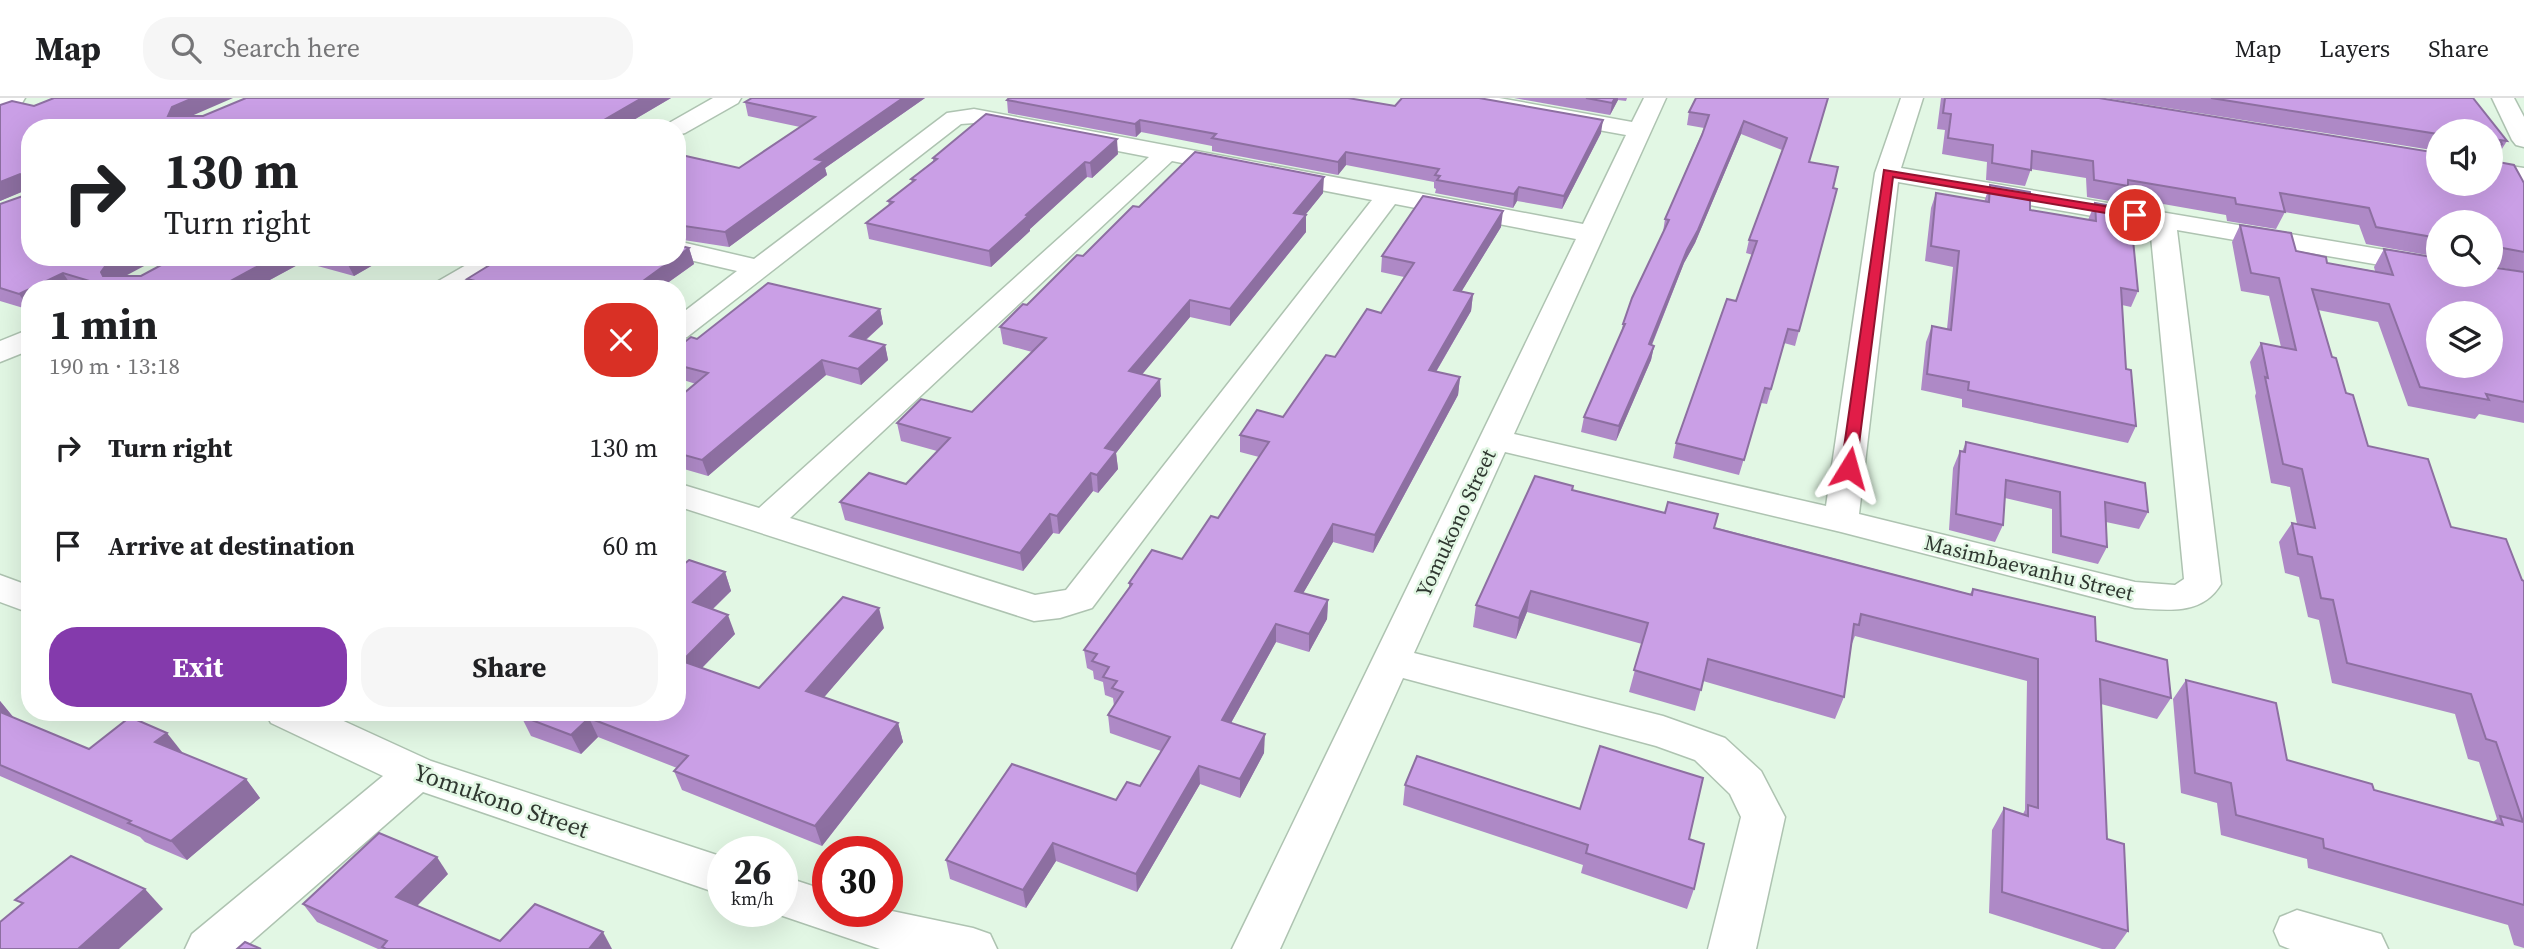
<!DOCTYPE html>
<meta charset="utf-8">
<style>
body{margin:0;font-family:"Source Serif 4",serif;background:#f6f6f6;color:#202124;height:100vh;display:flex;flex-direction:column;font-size:26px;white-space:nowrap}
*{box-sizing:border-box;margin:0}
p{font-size:23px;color:#757577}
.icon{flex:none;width:38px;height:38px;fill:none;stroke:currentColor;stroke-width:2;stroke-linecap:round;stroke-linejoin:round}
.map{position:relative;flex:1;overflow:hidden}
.drawer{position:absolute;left:21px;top:182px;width:665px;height:441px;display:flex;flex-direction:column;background:#fff;border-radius:28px;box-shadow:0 7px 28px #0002}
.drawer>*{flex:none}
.guide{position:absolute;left:21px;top:21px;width:665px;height:147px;border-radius:28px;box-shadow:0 7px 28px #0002;background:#fff;color:#202124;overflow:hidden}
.controls{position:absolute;left:2426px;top:21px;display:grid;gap:14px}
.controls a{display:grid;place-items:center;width:77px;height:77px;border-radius:50%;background:#fff;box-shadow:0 7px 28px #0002;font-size:35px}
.speed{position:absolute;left:707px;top:738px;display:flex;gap:14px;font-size:35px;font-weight:700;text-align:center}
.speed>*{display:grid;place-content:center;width:91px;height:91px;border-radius:50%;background:#fff;box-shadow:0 7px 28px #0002;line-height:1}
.speed small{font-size:18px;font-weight:400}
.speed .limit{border:10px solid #d22;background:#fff;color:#111}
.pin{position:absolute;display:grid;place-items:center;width:60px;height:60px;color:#fff;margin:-30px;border:4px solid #fff;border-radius:50%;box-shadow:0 2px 7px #0007}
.me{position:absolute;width:77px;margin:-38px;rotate:8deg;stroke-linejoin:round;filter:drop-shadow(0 0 5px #0008)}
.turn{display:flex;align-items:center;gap:24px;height:147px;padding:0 28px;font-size:32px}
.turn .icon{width:91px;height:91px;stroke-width:2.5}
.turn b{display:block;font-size:49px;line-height:60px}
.round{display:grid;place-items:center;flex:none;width:74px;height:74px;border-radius:28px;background:#f6f6f6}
.headline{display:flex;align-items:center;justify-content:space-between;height:119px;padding:0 28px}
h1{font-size:42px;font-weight:700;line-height:52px}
.button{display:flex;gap:14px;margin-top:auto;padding:14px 28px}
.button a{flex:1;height:80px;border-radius:28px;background:#843aac;color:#fff;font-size:28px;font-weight:700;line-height:80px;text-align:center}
.button a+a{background:#f6f6f6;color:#202124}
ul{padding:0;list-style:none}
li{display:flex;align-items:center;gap:21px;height:98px;padding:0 28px}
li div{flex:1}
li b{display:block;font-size:26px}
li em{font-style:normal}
header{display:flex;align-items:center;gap:42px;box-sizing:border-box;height:98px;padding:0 35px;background:#fff;border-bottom:2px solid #e0e0e0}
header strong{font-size:33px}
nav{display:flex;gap:38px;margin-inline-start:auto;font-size:24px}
.search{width:490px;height:63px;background:#f6f6f6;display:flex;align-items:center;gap:18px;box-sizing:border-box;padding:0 24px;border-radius:28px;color:#757577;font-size:26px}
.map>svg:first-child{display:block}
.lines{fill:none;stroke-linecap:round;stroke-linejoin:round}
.minor-casing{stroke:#aec3b1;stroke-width:3}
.minor{fill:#fff;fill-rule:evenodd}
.wall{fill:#ae89c6}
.shaded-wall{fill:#8d6fa1}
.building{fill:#ca9fe6;stroke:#8d6fa1;stroke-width:2;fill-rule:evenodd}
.route{fill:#e11d48;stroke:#92132f;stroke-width:2}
.labels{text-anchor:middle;stroke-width:5;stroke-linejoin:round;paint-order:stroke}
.street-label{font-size:21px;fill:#2f3730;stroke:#e2f7e4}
.near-street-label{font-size:24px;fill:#2f3730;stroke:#e2f7e4}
</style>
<header>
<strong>Map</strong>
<div class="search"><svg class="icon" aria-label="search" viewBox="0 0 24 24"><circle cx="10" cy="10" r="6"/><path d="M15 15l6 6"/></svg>Search here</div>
<nav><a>Map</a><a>Layers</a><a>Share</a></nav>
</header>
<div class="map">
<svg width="2524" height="851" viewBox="0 0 2524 851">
<rect width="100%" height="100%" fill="#e2f7e4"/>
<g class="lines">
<defs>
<g id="minor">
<polygon points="0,0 25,0 22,5 0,13"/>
<polygon points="713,0 741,0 738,5 685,35 677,37 677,30 665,30 669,25"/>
<path d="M1450 0H1499L1632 24 1644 0H1666L1514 336 1826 408 1875 75 1901 0H1923L1901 70 2438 161V177H2440H2438L2177 132 2221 486C2202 518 2167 512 2135 510L1841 434 1505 354 1414 555 1663 618 1725 640 1761 673 1785 719 1756 851H1708L1741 719 1730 696 1695 662 1656 648 1403 580 1280 851H1232L1576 141 1395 106 1092 510 1060 520 1034 523 677 408V385L759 410 1149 59 974 25 961 26 687 239 677 242V219L737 173 677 159V143L754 161 947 15 974 11 1583 126 1626 37 1461 7 1453 5ZM1172 63 1372 102 1066 492 1035 497 790 420ZM1898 84 2150 128 2184 481 2175 487 2135 484 1859 416Z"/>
<polygon points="2492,0 2514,0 2524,19 2524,49 2516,47 2512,42"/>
<polygon points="2490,65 2524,70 2524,84 2490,79"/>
<polygon points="480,159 513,159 510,165 466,191 431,191 435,185"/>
<polygon points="30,231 30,252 0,264 0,243"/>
<polygon points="0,477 30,488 30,515 0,504"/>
<polygon points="265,614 324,614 431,663 723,759 723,797 423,694 243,851 185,851 192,836 383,678 271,625"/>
<polygon points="782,778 828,793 828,814 887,812 973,830 990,836 997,851 880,851 771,814 782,814"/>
<polygon points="2297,812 2381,836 2388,851 2290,851 2280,847 2274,833 2280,819"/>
</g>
</defs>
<use href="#minor" class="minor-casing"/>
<use href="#minor" class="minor"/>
</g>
<g class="wall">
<polygon points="246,0 671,0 620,30 30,30 125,178 141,178 176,159 387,159 354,178 303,164 253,191 30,191 30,212 0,203 0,106 23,98 23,93 0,103 0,7 34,8 203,18"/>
<polygon points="925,0 825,70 827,77 729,149 677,141 677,56 739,70 800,29 748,18 745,4"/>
<polygon points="1514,0 1627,0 1626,3 1618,2 1610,17"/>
<polygon points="1828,0 1809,64 1833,90 1799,233 1795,248 1784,245 1767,306 1761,305 1739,377 1673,360 1676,345 1736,203 1753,157 1746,155 1749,142 1782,52 1741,36 1695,145 1684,165 1652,247 1654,248 1651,262 1616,343 1581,334 1584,319 1621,236 1623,226 1663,134 1665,121 1704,30 1687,27 1689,14"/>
<polygon points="1941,0 2099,0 2438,86 2490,33 2438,33 2438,53 2105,0 2473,0 2507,43 2498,57 2498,64 2524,85 2524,174 2492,168 2491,169 2524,174 2524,325 2479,316 2475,321 2408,308 2378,224 2318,212 2332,259 2368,348 2451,429 2524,483 2524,850 2514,847 2508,827 2308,770 2307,761 2221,737 2217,705 2181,695 2173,601 2186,582 2287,662 2374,692 2493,724 2497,721 2479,664 2468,661 2455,616 2332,585 2319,522 2308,519 2299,479 2285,475 2279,444 2292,425 2297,426 2290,389 2271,385 2255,298 2256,295 2250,264 2261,245 2281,249 2269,198 2241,193 2232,144 2240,127 2296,153 2327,165 2375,173 2374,169 2384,151 2490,177 2490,124 2438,124 2438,159 2366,146 2359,127 2285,114 2276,131 2227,123 2226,117 2123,99 2121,105 2087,99 2086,80 2031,71 2025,88 1986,82 1987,64 1942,56 1945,32 1937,31"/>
<polygon points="1007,2 1395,8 1601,35 1562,111 1517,103 1513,110 1435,95 1436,91 1434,90 1434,84 1346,67 1338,77 1212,53 1212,48 1141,34 1136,39 1008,15"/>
<polygon points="1118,56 1092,80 1087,79 1030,131 1030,133 991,169 869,141 866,125 889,107 888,103 912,84 911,81 933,63 933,60"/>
<polygon points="1990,87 2030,112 2088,122 2095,105 2138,193 2131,209 2122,207 2126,271 2136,328 2128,345 1962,309 1962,301 1921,292 1926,244 1932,228 1947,231 1953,169 1925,163 1931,110 1936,95 1984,104"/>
<polygon points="1323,95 1305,117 1306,117 1306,134 1230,228 1190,219 1142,276 1161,298 1116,355 1118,371 1098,395 1093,393 1059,436 1053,435 1023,473 845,422 840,404 906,386 937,353 901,343 897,325 972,314 1032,254 1003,246 1000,229 1139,109"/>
<polygon points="1501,129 1461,194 1473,196 1471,213 1436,274 1460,279 1458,297 1373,455 1333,444 1303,495 1328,502 1327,521 1309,554 1276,544 1231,625 1264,655 1240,700 1200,686 1137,794 1056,763 1026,810 950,781 946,762 1116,702 1140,688 1161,653 1110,635 1108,617 1114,608 1113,600 1105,597 1103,584 1094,581 1093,573 1087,570 1084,552 1129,490 1129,485 1182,461 1218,420 1259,359 1240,354 1240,337 1283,319 1335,259 1381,215 1404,179 1381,174 1382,158"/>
<polygon points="689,150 694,166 659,191 471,191 467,181 497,163 495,159"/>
<polygon points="880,211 883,226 866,242 885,247 888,262 861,287 826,277 708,378 677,369 677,301 696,286 677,280 677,250 697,241"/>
<polygon points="1966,344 2148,414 2139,431 2106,424 2107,449 2098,466 2052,455 2052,411 2005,400 2003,427 1995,444 1949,432 1953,370 1960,353 1962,354"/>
<polygon points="1573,392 1970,496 1973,491 2096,543 2171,600 2157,621 2101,606 2107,741 2128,833 2115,851 2102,851 1989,815 1992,732 2004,710 2023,716 2025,712 2027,583 1855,538 1851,548 1844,599 1835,621 1703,583 1695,613 1629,594 1642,546 1527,514 1516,541 1473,529 1476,507"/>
<polygon points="725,474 731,493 713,511 735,536 702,570 759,590 884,530 824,599 898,625 903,644 822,748 682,692 674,673 677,670 598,639 581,656 531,638 521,618"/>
<polygon points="0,603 14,620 89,651 182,654 181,655 246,681 260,700 187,762 145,744 140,739 0,678"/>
<polygon points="1405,687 1580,711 1689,741 1694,791 1687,811 1581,775 1583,767 1403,707"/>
<polygon points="448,776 417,808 500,843 612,851 378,851 317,824 303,806"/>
</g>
<g class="shaded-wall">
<polygon points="193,0 233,0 180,23 168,18 172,9"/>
<polygon points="642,0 671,0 620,30 590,30"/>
<polygon points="903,0 925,0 825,70 827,77 729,149 725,134 815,61"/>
<polygon points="1615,0 1618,0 1618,2 1610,17 1612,5"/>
<polygon points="1140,22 1141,34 1136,39 1135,26"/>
<polygon points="1603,22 1601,35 1562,111 1564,98"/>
<polygon points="1744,23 1741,36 1695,145 1684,165 1646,261 1649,246 1687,152"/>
<polygon points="1117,41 1118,56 1092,80 1090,65"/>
<polygon points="1346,54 1346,67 1338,77 1338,64"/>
<polygon points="1085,64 1087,79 1030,131 1030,133 991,169 989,153 1026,117"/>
<polygon points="20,76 29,91 0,103 0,84"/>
<polygon points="1324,79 1323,95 1294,131 1294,115"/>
<polygon points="1519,89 1517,103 1513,110 1514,96"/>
<polygon points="1503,113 1501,129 1452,209 1454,192"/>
<polygon points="1306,117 1306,134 1230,228 1230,211"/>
<polygon points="689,150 694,166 659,191 632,191"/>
<polygon points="122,159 161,159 116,183 111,190 101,174 106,167"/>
<polygon points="275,159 300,159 303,164 253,191 227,191 225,186"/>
<polygon points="353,159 387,159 354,178 346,163"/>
<polygon points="63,175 73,190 31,191"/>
<polygon points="30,191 30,212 19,196"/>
<polygon points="1473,196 1471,213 1427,289 1429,272"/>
<polygon points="1190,202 1190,219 1130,291 1129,273"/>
<polygon points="880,211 883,226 853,253 850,238"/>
<polygon points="885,247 888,262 861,287 858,271"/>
<polygon points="1654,248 1651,262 1616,343 1619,328"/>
<polygon points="822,262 826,277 708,378 702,362"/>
<polygon points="1460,279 1458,297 1373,455 1375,437"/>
<polygon points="1160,281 1161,298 1116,355 1118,371 1098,395 1097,377 1105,350"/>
<polygon points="1091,375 1093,393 1059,436 1057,418"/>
<polygon points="1050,416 1053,435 1023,473 1020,455"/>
<polygon points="1333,426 1333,444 1294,511 1295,493"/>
<polygon points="725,474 731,493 700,523 693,504"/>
<polygon points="1531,493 1527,514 1516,541 1519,520"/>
<polygon points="1328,502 1327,521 1309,554 1309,536"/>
<polygon points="879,510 884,530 813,612 806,593"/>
<polygon points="728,517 735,536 690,582 682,563"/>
<polygon points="1276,526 1276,544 1222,641 1222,622"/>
<polygon points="0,603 14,620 0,623"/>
<polygon points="589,620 598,639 581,656 571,637"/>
<polygon points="898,625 903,644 822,748 815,728"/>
<polygon points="167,635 182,654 171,663 155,644"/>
<polygon points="1265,636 1264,655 1240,700 1240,681"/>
<polygon points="1199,668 1200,686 1137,794 1136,776"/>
<polygon points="246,681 260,700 187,762 171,743"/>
<polygon points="1053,745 1056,763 1026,810 1023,792"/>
<polygon points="437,759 448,776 408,817 396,799"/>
<polygon points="145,791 163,811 119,851 78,851"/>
<polygon points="603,834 612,851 589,851"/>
</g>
<g class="building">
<polygon points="54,0 193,0 172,9 168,18 203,18 246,0 642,0 590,30 30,30 30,159 122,159 106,167 101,174 103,178 141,178 176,159 275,159 225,186 241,191 116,191 63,175 19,196 0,190 0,106 23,98 23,78 20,76 0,84 0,7 12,3 34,8"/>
<polygon points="752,0 903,0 815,61 824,63 725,134 677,127 677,56 739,70 815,19 745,4"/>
<polygon points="1009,0 1348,0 1395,8 1402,0 1479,0 1603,22 1564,98 1519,89 1514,96 1437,82 1440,78 1435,77 1439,71 1346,54 1338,64 1212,40 1216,36 1140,22 1135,26 1007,2"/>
<polygon points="1586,0 1615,0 1612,5"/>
<polygon points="1696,0 1828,0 1809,64 1838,69 1833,90 1837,91 1799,233 1788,231 1771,291 1765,290 1744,362 1676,345 1727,201 1736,203 1757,143 1749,142 1787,40 1744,23 1698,132 1687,152 1649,246 1654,248 1619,328 1584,319 1625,226 1623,226 1632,200 1669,122 1665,121 1702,37 1709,17 1689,14"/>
<polygon points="1945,0 2099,0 2438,55 2438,86 2490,86 2490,33 2438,33 2438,36 2211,0 2473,0 2507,43 2500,42 2502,46 2498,49 2498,64 2514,67 2524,85 2524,154 2502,150 2499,157 2490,157 2490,124 2438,124 2438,140 2376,129 2369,110 2280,95 2285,114 2236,106 2235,100 2128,82 2128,88 2094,82 2093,63 2032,53 2031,72 1992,65 1993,47 1948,40 1951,16 1943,15"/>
<polygon points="986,16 1117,41 1090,65 1085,64 1026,117 1028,118 989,153 866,125 893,104 888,103 915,82 911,81 937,61 933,60"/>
<polygon points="1195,54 1324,79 1294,115 1306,117 1230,211 1190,202 1129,273 1160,281 1105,350 1116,353 1097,377 1091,375 1057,418 1050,416 1020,455 840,404 869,375 906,386 950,340 897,325 921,301 972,314 1046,240 1000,229 1023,206 1027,207 1077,157 1083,158 1133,108 1139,109"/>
<polygon points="1990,87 2030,94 2030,112 2096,123 2095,105 2130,111 2138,193 2121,190 2126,271 2131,272 2136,328 1968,292 1969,284 1927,276 1932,228 1951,232 1959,153 1931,148 1936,95 1989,104"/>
<polygon points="1423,98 1503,113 1454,192 1473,196 1429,272 1460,279 1375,437 1333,426 1295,493 1328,502 1309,536 1276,526 1222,622 1265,636 1240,681 1199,668 1136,776 1053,745 1023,792 946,762 1012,666 1116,702 1127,684 1140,688 1170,639 1108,617 1123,594 1112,590 1117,583 1103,579 1109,569 1092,563 1097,556 1084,552 1132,486 1129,485 1152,452 1182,461 1211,418 1218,420 1269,344 1240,337 1257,312 1283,319 1326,257 1335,259 1367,211 1381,215 1414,165 1382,158"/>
<path d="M2240 127 2291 135 2296 153 2326 159 2327 165 2393 177 2384 151 2438 160V177H2490V169L2524 174V304L2486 296 2489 302 2420 289 2389 206 2312 191 2332 259 2336 260 2346 295 2353 297 2368 348 2428 361 2451 429 2506 441 2522 482 2524 483V807L2324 750 2323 741 2236 717 2231 685 2195 675 2186 582 2276 605 2287 662 2372 686 2374 692 2503 727 2500 718 2523 724 2496 644 2486 641 2471 596 2347 565 2333 502 2321 500 2312 459 2298 456 2292 425 2315 430 2302 371 2283 366 2265 279 2268 280 2261 245 2296 252 2279 180 2251 175ZM2438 215H2490V268H2438Z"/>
<polygon points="677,147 689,150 677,159"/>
<polygon points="333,159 353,159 346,163"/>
<polygon points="496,159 676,159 632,191 475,191 483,185 467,181 501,160"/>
<polygon points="768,185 880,211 850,238 885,247 858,271 822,262 702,362 677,355 677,301 708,275 677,267 677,250 691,239 697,241"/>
<polygon points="1966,344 2145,385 2148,414 2105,404 2107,449 2061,438 2060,394 2006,382 2003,427 1956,416 1960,353 1965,354"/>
<polygon points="1535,378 1573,388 1572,392 1665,415 1668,404 1718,416 1714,430 1972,497 1973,491 2095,519 2096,543 2167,562 2171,600 2100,581 2107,741 2124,746 2128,833 2002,794 2004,710 2028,718 2028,707 2038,710 2038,561 1861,516 1859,527 1854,526 1844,599 1708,561 1701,592 1634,572 1648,525 1531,493 1519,520 1476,507"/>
<polygon points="689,462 725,474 693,504 728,517 682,563 759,590 843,499 879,510 806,593 898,625 815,728 674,673 688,658 589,620 571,637 521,618 526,614 677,614 677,472"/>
<polygon points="0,614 89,651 130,619 167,635 155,644 246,681 171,743 128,725 131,723 0,667"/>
<polygon points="1600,648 1703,680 1689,741 1704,746 1694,791 1586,755 1588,747 1405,687 1417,658 1580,711"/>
<polygon points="379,735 437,759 396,799 500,843 535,806 603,834 589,851 386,851 382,849 387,843 303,806"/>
<polygon points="71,758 145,791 78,851 0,851 0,824 23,805 15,802"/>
<polygon points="245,844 261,851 237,851"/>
</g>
<polygon class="route" points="1884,72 2135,113 2141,117 2135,120 1893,79 1856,370 1849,374 1841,370"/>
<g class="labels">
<g class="street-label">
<text transform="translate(1456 425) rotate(-65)" y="7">Yomukono Street</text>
<text transform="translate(2029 470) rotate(14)" y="7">Masimbaevanhu Street</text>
</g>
<g class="near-street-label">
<text transform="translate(501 703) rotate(19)" y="8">Yomukono Street</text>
</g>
</g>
</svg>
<div class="controls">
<a><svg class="icon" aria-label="sound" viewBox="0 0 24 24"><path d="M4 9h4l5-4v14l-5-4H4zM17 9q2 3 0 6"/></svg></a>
<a><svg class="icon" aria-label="search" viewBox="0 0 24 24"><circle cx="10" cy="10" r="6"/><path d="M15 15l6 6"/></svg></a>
<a><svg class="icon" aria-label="layers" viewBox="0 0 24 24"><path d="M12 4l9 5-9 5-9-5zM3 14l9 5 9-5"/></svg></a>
</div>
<div class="speed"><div>26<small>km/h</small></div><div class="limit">30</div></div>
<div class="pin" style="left:2135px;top:117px;background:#d93025"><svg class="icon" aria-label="arrive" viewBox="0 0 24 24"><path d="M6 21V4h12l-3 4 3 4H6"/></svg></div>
<svg class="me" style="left:1849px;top:370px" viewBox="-20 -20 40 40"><path d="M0-17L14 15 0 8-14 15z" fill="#e11d48" stroke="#fff" stroke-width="4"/></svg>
<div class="guide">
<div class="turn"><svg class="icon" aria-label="right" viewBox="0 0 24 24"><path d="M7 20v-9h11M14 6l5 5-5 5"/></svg><div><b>130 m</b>Turn right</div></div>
</div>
<section class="drawer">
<div class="headline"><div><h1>1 min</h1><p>190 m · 13:18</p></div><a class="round" style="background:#d93025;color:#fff"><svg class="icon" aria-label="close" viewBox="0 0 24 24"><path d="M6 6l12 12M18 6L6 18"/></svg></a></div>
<ul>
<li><svg class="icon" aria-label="right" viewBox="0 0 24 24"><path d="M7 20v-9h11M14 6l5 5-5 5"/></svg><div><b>Turn right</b></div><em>130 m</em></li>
<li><svg class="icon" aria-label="arrive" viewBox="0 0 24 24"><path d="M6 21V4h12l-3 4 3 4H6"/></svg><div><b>Arrive at destination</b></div><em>60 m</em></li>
</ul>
<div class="button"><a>Exit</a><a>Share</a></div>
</section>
</div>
